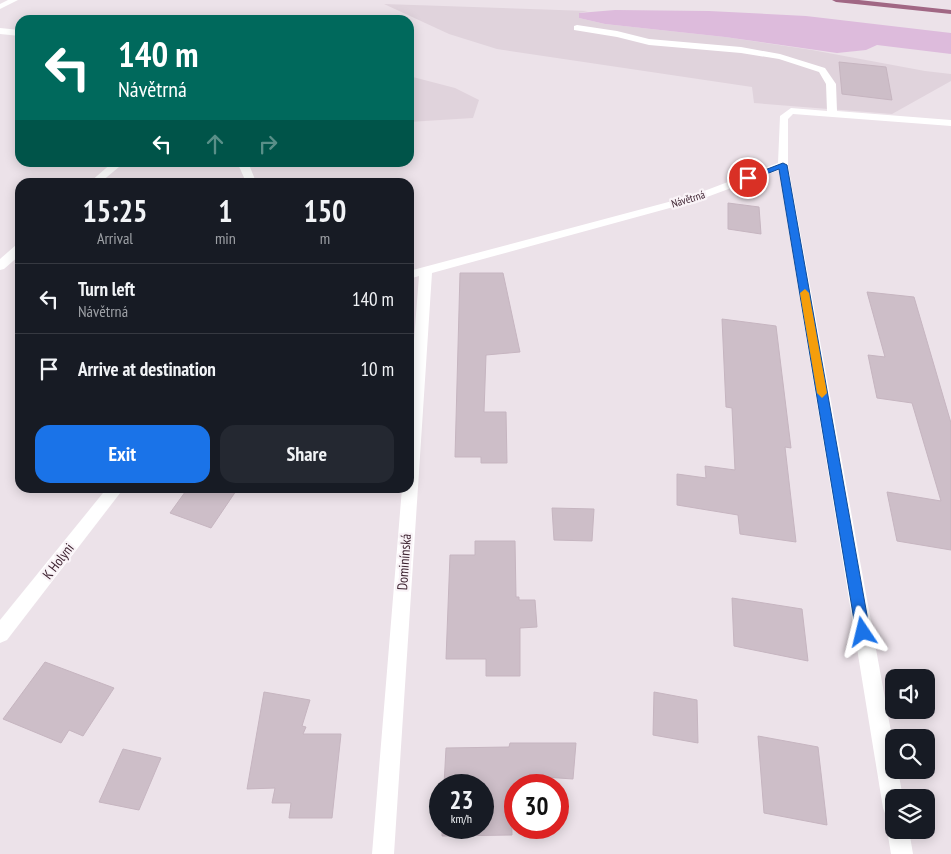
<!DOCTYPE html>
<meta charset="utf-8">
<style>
body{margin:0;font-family:"PT Sans Narrow",sans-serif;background:#242831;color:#f1f3f6;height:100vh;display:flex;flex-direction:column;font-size:19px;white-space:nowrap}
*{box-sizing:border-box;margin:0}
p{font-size:16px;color:#9ea1a6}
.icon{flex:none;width:28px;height:28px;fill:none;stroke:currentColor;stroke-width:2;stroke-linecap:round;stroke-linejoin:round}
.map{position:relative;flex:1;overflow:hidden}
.panel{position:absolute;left:15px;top:178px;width:399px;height:315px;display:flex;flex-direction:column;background:#171b24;border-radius:15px;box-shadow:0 2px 12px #0003}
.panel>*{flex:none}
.top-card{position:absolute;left:15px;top:15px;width:399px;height:152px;border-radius:15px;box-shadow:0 2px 12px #0003;background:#00695c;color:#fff;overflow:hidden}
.tools{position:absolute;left:885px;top:669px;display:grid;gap:10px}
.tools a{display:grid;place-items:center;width:50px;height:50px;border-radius:10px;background:#171b24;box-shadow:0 2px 12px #0003;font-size:25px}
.speed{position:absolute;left:429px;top:774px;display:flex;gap:10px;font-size:25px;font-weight:700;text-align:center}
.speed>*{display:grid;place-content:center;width:65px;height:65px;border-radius:50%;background:#171b24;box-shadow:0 2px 12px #0003;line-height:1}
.speed small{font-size:12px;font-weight:400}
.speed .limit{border:8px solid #d22;background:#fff;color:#111}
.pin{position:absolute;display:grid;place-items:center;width:42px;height:42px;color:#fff;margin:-21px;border:2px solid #fff;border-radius:50%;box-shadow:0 1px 5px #0007}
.me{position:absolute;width:55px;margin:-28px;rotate:350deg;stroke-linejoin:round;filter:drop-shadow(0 0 4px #0008)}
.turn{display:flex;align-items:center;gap:18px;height:105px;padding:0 20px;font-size:22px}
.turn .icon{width:65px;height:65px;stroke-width:2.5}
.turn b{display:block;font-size:35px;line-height:42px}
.lanes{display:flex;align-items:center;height:48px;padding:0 20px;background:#0003;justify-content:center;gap:25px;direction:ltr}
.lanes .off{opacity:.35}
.eta{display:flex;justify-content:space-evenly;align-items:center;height:85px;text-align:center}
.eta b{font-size:30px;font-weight:700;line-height:35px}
.primary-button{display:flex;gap:10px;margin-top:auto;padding:10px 20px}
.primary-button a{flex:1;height:58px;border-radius:15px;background:#1a73e8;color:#fff;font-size:20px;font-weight:700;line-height:58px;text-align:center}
.primary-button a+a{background:#242831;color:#f1f3f6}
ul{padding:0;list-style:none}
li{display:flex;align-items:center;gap:15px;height:70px;padding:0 20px;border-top:1px solid #363941}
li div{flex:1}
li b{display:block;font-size:19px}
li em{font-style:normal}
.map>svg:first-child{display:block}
.built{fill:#e0d3dc}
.green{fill:#ddbbdc}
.building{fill:#cdbec8;stroke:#c6b5c0}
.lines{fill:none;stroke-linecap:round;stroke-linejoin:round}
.minor{fill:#fff;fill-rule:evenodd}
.major{fill:#a16784;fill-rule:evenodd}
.route{fill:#1a73e8;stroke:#114b97}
.slow{fill:#f59e0b}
.labels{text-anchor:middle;stroke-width:4.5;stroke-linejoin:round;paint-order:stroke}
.far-street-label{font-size:11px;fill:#3d2230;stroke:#f9f3f7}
.street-label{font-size:14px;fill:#3d2230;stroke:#f9f3f7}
</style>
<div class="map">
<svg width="951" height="854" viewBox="0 0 951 854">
<rect width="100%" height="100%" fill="#ece2e9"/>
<g class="built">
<polygon points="384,4 588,11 579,13 579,18 605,24 725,37 812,50 925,71 951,74 951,81 892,114 754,103 752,87 497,49 449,34"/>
<polygon points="409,76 455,88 479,100 473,118 409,122"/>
</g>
<polygon class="green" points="615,10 709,11 806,16 951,33 951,54 877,45 866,50 837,53 725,37 605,24 579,18 579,13"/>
<g class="building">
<polygon points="839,62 886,67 892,100 842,94"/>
<polygon points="728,203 759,207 761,234 728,229"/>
<polygon points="460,273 503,273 520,352 486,355 484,412 506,412 507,463 481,463 481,457 455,457"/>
<polygon points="867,292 914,297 951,423 951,550 897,541 887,492 941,501 912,403 877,398 868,355 885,357"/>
<polygon points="722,319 776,326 791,448 785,447 796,542 740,534 738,515 677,505 677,474 706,478 705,466 735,470 732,408 726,407"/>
<polygon points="188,488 238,488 211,528 170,513"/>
<polygon points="552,508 594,509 592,541 554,540"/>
<polygon points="475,541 515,541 516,597 519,597 519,600 535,600 537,627 520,628 520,676 486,676 486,659 446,659 450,555 475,555"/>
<polygon points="732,598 802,609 808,661 734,646"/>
<polygon points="45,662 114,688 83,736 69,730 61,743 3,719"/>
<polygon points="264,692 310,700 302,726 306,727 303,734 341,734 332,818 289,818 291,803 272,803 275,788 247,789"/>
<polygon points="654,692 697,700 698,743 653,735"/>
<polygon points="758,736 818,747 827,825 764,813"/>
<polygon points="510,743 576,743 573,779 530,776 531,785 515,785 515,795 511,795 512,835 442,836 442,828 482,828 482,785 444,785 446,748 509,747"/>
<polygon points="123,749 161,758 139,810 99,802"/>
</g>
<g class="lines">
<g class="minor">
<polygon points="8,0 18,0 0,9 0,4"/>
<polygon points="577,25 617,31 649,39 741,47 780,54 825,68 836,84 837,111 951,120 951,126 793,114 788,119 788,165 894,748 894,770 898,770 903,798 894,798 894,819 886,816 883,808 779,170 699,200 432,273 394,854 372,854 402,488 409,488 409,404 419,276 409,279 409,271 691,196 778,163 780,116 791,108 827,111 826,84 819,72 779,59 741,53 649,45 617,37 574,30 574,26"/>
<polygon points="0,28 20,30 20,36 0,34"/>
<polygon points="113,162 125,162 101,182 90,182"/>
<polygon points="237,162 248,162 256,182 246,182"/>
<polygon points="20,244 20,255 4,269 0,270 0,259 16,245"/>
<polygon points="107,488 124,488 7,640 0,643 0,620"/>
<polygon points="894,821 894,830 909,830 913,854 891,854 887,830 890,822"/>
</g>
<polygon class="major" points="832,0 859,0 951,10 951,14 836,2"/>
</g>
<polygon class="route" points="783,163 787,165 870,632 868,637 863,639 858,637 856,632 779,169 751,180 744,178"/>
<polygon class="slow" points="805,289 809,293 827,393 822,398 817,393 800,293"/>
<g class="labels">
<g class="far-street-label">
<text transform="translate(688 199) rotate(-17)" y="4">Návětrná</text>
</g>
<g class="street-label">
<text transform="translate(58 561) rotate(-52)" y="5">K Holyni</text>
<text transform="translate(404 562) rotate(-86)" y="5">Dominínská</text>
</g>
</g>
</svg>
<div class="tools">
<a><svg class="icon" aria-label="sound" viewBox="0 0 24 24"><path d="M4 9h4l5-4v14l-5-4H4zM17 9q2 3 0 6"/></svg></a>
<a><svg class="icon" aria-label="search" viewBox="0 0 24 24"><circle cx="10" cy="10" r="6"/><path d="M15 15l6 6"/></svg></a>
<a><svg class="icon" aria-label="layers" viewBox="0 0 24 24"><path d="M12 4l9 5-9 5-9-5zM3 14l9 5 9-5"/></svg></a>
</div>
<div class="speed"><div>23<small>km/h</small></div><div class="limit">30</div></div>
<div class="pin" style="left:748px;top:178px;background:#d93025"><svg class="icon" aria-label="arrive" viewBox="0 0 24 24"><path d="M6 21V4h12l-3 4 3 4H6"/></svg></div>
<svg class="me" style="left:863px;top:632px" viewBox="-20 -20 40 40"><path d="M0-17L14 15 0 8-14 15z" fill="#1a73e8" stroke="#fff" stroke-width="4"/></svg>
<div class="top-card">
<div class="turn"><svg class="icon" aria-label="left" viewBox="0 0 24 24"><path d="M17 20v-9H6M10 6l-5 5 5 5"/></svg><div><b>140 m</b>Návětrná</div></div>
<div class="lanes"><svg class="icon" aria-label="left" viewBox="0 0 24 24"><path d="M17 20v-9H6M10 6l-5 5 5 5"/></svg><svg class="icon off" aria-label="ahead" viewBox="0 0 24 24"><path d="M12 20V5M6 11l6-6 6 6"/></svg><svg class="icon off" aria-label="right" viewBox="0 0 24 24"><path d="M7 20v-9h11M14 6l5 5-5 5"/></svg></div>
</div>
<section class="panel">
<div class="eta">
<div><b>15:25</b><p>Arrival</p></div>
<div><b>1</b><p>min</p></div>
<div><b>150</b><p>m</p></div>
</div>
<ul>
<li><svg class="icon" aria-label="left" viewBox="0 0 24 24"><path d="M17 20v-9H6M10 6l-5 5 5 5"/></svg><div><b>Turn left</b><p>Návětrná</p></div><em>140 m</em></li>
<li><svg class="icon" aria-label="arrive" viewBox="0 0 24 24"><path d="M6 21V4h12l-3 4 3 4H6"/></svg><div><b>Arrive at destination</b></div><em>10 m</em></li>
</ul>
<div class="primary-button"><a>Exit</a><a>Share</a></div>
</section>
</div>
